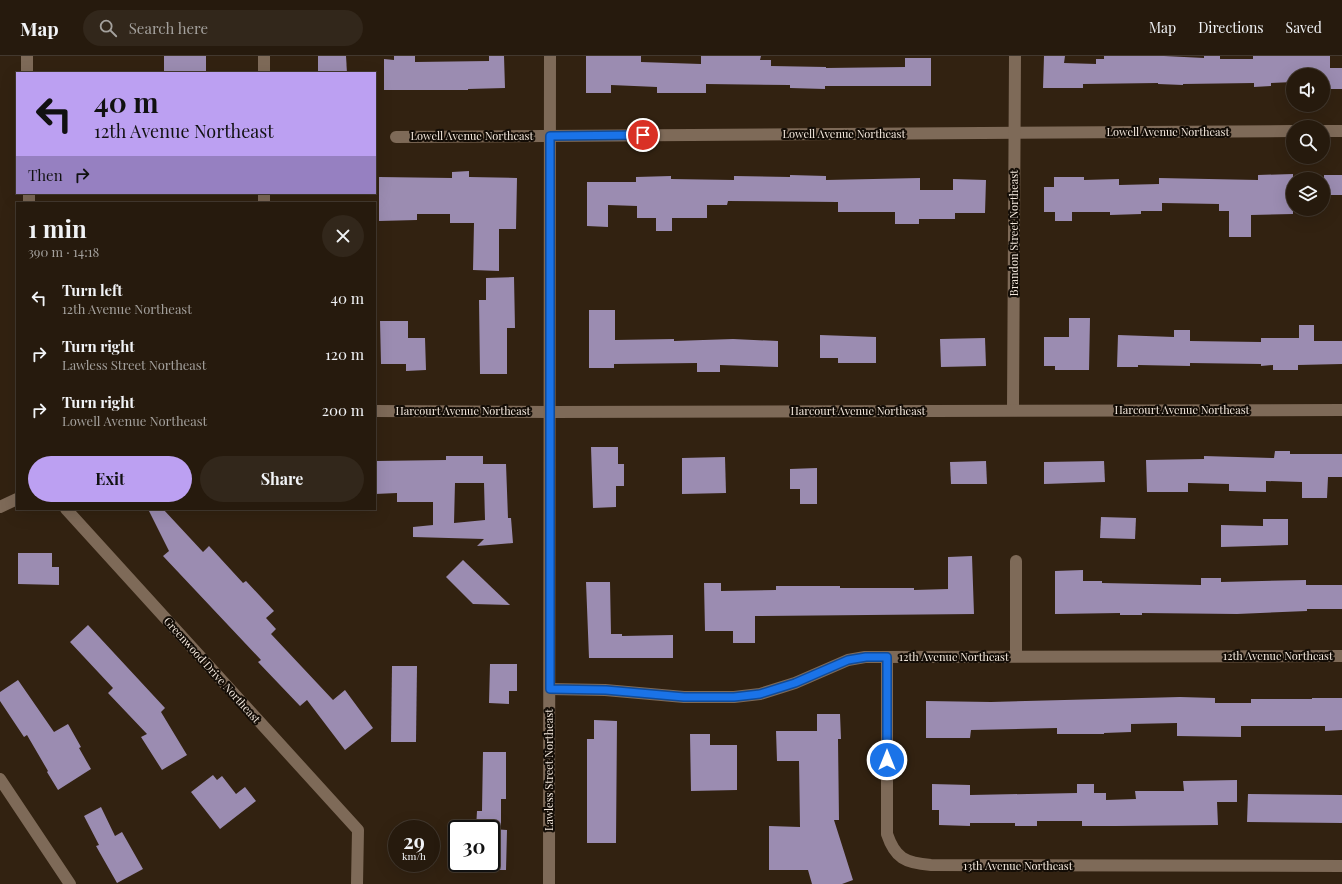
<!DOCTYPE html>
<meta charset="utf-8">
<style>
body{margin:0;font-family:"Playfair Display",serif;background:#32271b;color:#f1f3f6;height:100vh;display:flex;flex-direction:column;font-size:15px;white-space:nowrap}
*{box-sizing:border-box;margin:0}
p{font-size:13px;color:#a4a19d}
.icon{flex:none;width:22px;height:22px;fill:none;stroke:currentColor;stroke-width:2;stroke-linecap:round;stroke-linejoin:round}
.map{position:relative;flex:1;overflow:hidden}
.side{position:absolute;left:16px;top:146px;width:360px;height:308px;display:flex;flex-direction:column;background:#261a0d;border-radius:0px;box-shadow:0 4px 16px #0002,0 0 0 1px #42382e}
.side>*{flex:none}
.guide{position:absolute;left:16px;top:16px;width:360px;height:122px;border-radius:0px;box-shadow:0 4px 16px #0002,0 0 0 1px #42382e;background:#bca0f2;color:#111;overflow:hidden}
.fabs{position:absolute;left:1286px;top:12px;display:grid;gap:8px}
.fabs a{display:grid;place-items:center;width:44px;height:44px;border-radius:50%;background:#261a0d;box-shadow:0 4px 16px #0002,0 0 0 1px #42382e;font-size:20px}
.speed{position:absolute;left:388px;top:764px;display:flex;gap:8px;font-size:20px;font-weight:700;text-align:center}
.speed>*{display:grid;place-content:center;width:52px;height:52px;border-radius:50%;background:#261a0d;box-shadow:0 4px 16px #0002,0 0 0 1px #42382e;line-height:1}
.speed small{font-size:10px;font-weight:400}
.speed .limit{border:2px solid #111;border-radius:6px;background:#fff;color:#111}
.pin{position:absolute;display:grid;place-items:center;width:34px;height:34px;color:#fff;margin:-17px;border:2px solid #fff;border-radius:50%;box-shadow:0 1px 4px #0007}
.me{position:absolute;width:44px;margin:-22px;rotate:0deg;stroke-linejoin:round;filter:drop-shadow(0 0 3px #0008)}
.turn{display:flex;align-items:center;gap:14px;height:84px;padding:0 12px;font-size:18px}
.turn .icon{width:52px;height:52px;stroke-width:2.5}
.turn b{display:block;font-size:28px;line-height:34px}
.then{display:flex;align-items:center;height:38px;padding:0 12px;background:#0003;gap:8px;font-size:15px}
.round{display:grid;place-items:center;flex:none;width:42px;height:42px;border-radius:21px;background:#32271b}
.head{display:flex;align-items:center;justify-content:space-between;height:68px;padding:0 12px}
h1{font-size:24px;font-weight:700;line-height:30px}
.primary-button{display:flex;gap:8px;margin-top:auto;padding:8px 12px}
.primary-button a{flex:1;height:46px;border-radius:24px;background:#bca0f2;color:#111;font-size:16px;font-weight:700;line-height:46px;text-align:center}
.primary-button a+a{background:#32271b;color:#f1f3f6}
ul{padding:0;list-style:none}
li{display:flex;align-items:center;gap:12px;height:56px;padding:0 12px}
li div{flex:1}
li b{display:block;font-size:15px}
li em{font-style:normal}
header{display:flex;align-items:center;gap:24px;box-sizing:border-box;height:56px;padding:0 20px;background:#261a0d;border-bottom:1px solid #42382e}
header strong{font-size:19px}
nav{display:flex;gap:22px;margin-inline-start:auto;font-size:14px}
.search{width:280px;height:36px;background:#32271b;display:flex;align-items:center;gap:10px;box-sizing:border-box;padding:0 14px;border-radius:22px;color:#a4a19d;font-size:15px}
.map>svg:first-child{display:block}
.building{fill:#9b8cb1;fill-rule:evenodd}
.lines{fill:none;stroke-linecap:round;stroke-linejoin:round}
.minor{stroke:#7e6a58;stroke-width:12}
.route-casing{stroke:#114b97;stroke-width:10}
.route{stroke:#1a73e8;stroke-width:7}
.labels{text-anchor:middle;stroke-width:4;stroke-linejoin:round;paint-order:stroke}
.street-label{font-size:11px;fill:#f5eadf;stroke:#140d06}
</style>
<header>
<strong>Map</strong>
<div class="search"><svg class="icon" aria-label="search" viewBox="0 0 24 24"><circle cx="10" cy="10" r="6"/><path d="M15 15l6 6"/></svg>Search here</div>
<nav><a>Map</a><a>Directions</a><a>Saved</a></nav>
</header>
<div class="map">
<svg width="1342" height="828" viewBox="0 0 1342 828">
<rect width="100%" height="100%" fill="#322211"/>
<g class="building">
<rect x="164" y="0" width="42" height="17"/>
<polygon points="318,0 346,0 347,17 318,17"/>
<polygon points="394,0 415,0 415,6 489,5 489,0 504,0 505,32 468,33 468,34 384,34 384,3 394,4"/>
<polygon points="586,0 641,0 641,6 701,8 701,0 761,0 760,4 771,4 771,10 826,11 826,12 905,11 905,2 931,2 931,30 825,30 825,33 790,32 790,29 706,28 706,37 657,37 657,31 611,29 611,37 586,37"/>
<polygon points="1044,0 1065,0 1064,7 1096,8 1096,3 1104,3 1104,0 1164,0 1204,2 1204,0 1220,0 1220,3 1253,3 1253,0 1330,0 1330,12 1342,12 1342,33 1323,33 1323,19 1293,19 1293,26 1271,27 1271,30 1254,31 1254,27 1183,28 1183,29 1158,28 1158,27 1083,28 1083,32 1043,32"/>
<polygon points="469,115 469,121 517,122 516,173 499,173 499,215 473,214 474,167 450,167 450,158 417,158 417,164 379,165 379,121 452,122 452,116"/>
<polygon points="1293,118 1293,158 1251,159 1251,181 1229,181 1229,155 1219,155 1219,148 1162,147 1162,155 1141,155 1141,158 1110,159 1110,156 1072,156 1072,165 1055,165 1055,156 1044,156 1044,131 1054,131 1054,121 1084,121 1084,124 1119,123 1119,129 1159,128 1159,122 1258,124 1258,119"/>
<polygon points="790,119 826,120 826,124 920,122 920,134 953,134 953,123 986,124 985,157 955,157 955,163 919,163 919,168 895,168 895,156 838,156 838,146 728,145 727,149 707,149 707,162 672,162 672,175 656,175 656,162 637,162 637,150 608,149 608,171 587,170 587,126 636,126 636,121 671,120 671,123 734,124 734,120 790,121"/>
<rect x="1324" y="119" width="18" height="20"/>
<polygon points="514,221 515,272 507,272 507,318 480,318 479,244 486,244 486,222"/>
<polygon points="589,254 615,254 615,284 674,283 674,285 733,283 778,285 778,311 720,309 720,316 697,316 697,307 614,308 614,312 589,312"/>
<polygon points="1069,262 1090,262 1089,314 1055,314 1055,310 1044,310 1044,281 1069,281"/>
<polygon points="380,265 408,265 408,282 425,282 426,314 406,315 406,308 381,308"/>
<polygon points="1299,269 1314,269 1314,285 1342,285 1342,308 1298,309 1298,314 1273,314 1273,309 1261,310 1261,308 1190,307 1190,310 1138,309 1138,311 1117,311 1118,279 1174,281 1174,274 1190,274 1190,285 1261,286 1261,282 1299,282"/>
<polygon points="820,279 876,281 876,307 838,307 838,302 820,302"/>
<polygon points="985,282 986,310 941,311 940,283"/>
<polygon points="591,391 618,391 618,408 624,408 624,430 616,430 616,451 593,452"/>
<polygon points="1275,395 1290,395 1290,398 1342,398 1342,421 1328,421 1327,442 1302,442 1302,426 1266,425 1266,436 1229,435 1229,428 1188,427 1188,436 1147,436 1146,404 1204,403 1204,400 1274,402"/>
<path d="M446 400H483V408H506L508 462H511L513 487 477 490 484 483 413 481V471L433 469V446H397V437L375 438V405L446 404ZM455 427H484L485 464 454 467Z"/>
<polygon points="725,401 726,437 682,438 682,402"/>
<polygon points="986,405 987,428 951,428 950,406"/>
<polygon points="1104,405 1105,426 1044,428 1044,406"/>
<polygon points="817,412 817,448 800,448 800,433 790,433 790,413"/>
<polygon points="148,453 163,453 203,496 209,490 243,527 246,525 274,555 266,562 276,573 271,578 333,644 345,634 373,672 345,694 307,644 300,650 258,606 261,604 163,500 169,495"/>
<polygon points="1101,461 1136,462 1135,483 1100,482"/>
<polygon points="1263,463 1288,463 1288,489 1221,491 1221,469 1263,470"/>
<polygon points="18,497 52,497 52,511 59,511 59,529 18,528"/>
<polygon points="972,500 974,558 755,560 755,587 733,587 733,575 705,575 704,527 721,527 721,535 776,534 776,530 840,530 840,532 914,532 914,534 948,533 948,501"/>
<polygon points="463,504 486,526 510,549 473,548 446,521"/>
<polygon points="1083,514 1083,525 1102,525 1102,527 1201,529 1201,522 1221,522 1221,526 1306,524 1306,529 1342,529 1342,553 1307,553 1307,555 1237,558 1142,557 1142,559 1120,559 1120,557 1055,558 1055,515"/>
<polygon points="586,526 610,526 611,578 622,578 622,580 673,579 673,602 589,602"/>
<polygon points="88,569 165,652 161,656 187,699 162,714 141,681 147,678 108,637 113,632 70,586"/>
<polygon points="490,608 517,608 517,635 509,635 509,648 489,647"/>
<polygon points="392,610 417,610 416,686 391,686"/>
<polygon points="18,624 54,676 68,668 81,691 79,692 91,713 58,734 47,716 48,715 27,679 24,681 0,645 0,636"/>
<polygon points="1180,641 1215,642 1215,647 1251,647 1251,643 1312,643 1312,642 1342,642 1342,674 1325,675 1325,670 1241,670 1241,681 1177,680 1177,667 1131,668 1131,676 1104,677 1104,678 1057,678 1057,672 971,674 970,682 926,682 926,645 991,646"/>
<polygon points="817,658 840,658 841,683 838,683 839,764 834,764 853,824 842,828 812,828 808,814 769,814 769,770 800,771 799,705 777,705 776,675 817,675"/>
<polygon points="594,664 617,665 616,787 587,787 587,683 594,683"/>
<polygon points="690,678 710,678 710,689 737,689 737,734 691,735"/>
<polygon points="483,696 506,696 506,743 501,743 501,773 492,773 507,774 506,814 491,814 491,773 476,773 477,755 482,755"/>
<polygon points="213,719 217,724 222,720 236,738 245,731 256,745 220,773 191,736"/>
<polygon points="1237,724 1237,746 1217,746 1218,769 1116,770 1082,770 1082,765 1037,765 1037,770 1015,770 1015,767 970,767 970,770 939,769 939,754 932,754 932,728 970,729 970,739 1077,737 1077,728 1094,728 1094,737 1106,737 1106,744 1136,743 1135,735 1184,735 1183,725"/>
<polygon points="1248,738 1342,739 1342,767 1247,766"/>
<polygon points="101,751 115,780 122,776 143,813 117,827 96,790 99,789 84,760"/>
</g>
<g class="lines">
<g class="minor">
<polyline points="27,0 27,17"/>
<polyline points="264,0 264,17"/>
<polyline points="1323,75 1342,75"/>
<polyline points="396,81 1293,75"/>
<polyline points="29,137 29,147"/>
<polyline points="264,137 264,147"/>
<polyline points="1013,354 1015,0"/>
<polyline points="375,355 550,356 1342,354"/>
<polyline points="0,451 17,443"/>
<polyline points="66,453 358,774 357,828"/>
<polyline points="1016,505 1016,600"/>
<path d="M887 601V778C895 802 905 807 931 809L1342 810"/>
<polyline points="550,633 605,634 684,641 734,641 760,638 795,627 848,604 865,601 1342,600"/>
<polyline points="0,723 70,828"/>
<polyline points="549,828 550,0"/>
</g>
</g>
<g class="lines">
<defs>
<polyline id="route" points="643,79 550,80 550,633 606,634 684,641 734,641 760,638 795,627 848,604 866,601 887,601 887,704"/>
</defs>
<use href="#route" class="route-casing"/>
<use href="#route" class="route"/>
</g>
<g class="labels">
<g class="street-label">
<text x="1168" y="80">Lowell Avenue Northeast</text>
<text x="844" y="82">Lowell Avenue Northeast</text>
<text x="472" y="84">Lowell Avenue Northeast</text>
<text transform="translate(1014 177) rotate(-90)" y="4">Brandon Street Northeast</text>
<text x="1182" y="358">Harcourt Avenue Northeast</text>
<text x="463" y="359">Harcourt Avenue Northeast</text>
<text x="858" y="359">Harcourt Avenue Northeast</text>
<text x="1278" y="604">12th Avenue Northeast</text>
<text x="954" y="605">12th Avenue Northeast</text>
<text transform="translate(212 614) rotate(48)" y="4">Greenwood Drive Northeast</text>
<text transform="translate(549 714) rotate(-90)" y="4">Lawless Street Northeast</text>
<text x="1018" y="814">13th Avenue Northeast</text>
</g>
</g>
</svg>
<div class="fabs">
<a><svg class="icon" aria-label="sound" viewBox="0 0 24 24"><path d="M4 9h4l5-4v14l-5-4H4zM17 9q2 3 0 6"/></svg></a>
<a><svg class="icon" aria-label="search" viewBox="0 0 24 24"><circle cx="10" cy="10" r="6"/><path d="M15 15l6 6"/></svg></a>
<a><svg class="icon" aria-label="layers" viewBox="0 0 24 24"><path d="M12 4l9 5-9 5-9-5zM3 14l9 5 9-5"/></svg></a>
</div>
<div class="speed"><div>29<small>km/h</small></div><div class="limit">30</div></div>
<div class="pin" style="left:643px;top:79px;background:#d93025"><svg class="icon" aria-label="arrive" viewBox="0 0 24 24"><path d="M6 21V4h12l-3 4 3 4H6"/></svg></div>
<svg class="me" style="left:887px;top:704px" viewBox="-20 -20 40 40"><circle r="17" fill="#1a73e8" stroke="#fff" stroke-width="3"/><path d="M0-11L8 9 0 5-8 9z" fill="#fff"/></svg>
<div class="guide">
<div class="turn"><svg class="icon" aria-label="left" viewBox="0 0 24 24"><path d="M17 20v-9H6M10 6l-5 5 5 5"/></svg><div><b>40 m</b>12th Avenue Northeast</div></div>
<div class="then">Then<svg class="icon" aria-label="right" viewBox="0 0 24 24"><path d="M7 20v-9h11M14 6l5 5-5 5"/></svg></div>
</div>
<section class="side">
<div class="head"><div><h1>1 min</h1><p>390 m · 14:18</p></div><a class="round"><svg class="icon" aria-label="close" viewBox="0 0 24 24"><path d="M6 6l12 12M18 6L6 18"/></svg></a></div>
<ul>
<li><svg class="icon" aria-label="left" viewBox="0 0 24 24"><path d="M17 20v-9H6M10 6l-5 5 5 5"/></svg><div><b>Turn left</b><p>12th Avenue Northeast</p></div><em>40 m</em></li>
<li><svg class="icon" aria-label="right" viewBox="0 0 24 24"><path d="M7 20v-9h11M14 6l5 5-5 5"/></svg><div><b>Turn right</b><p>Lawless Street Northeast</p></div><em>120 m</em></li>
<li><svg class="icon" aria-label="right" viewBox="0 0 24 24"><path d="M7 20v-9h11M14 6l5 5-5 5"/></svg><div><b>Turn right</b><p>Lowell Avenue Northeast</p></div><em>200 m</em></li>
</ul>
<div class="primary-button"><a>Exit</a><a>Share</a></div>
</section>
</div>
